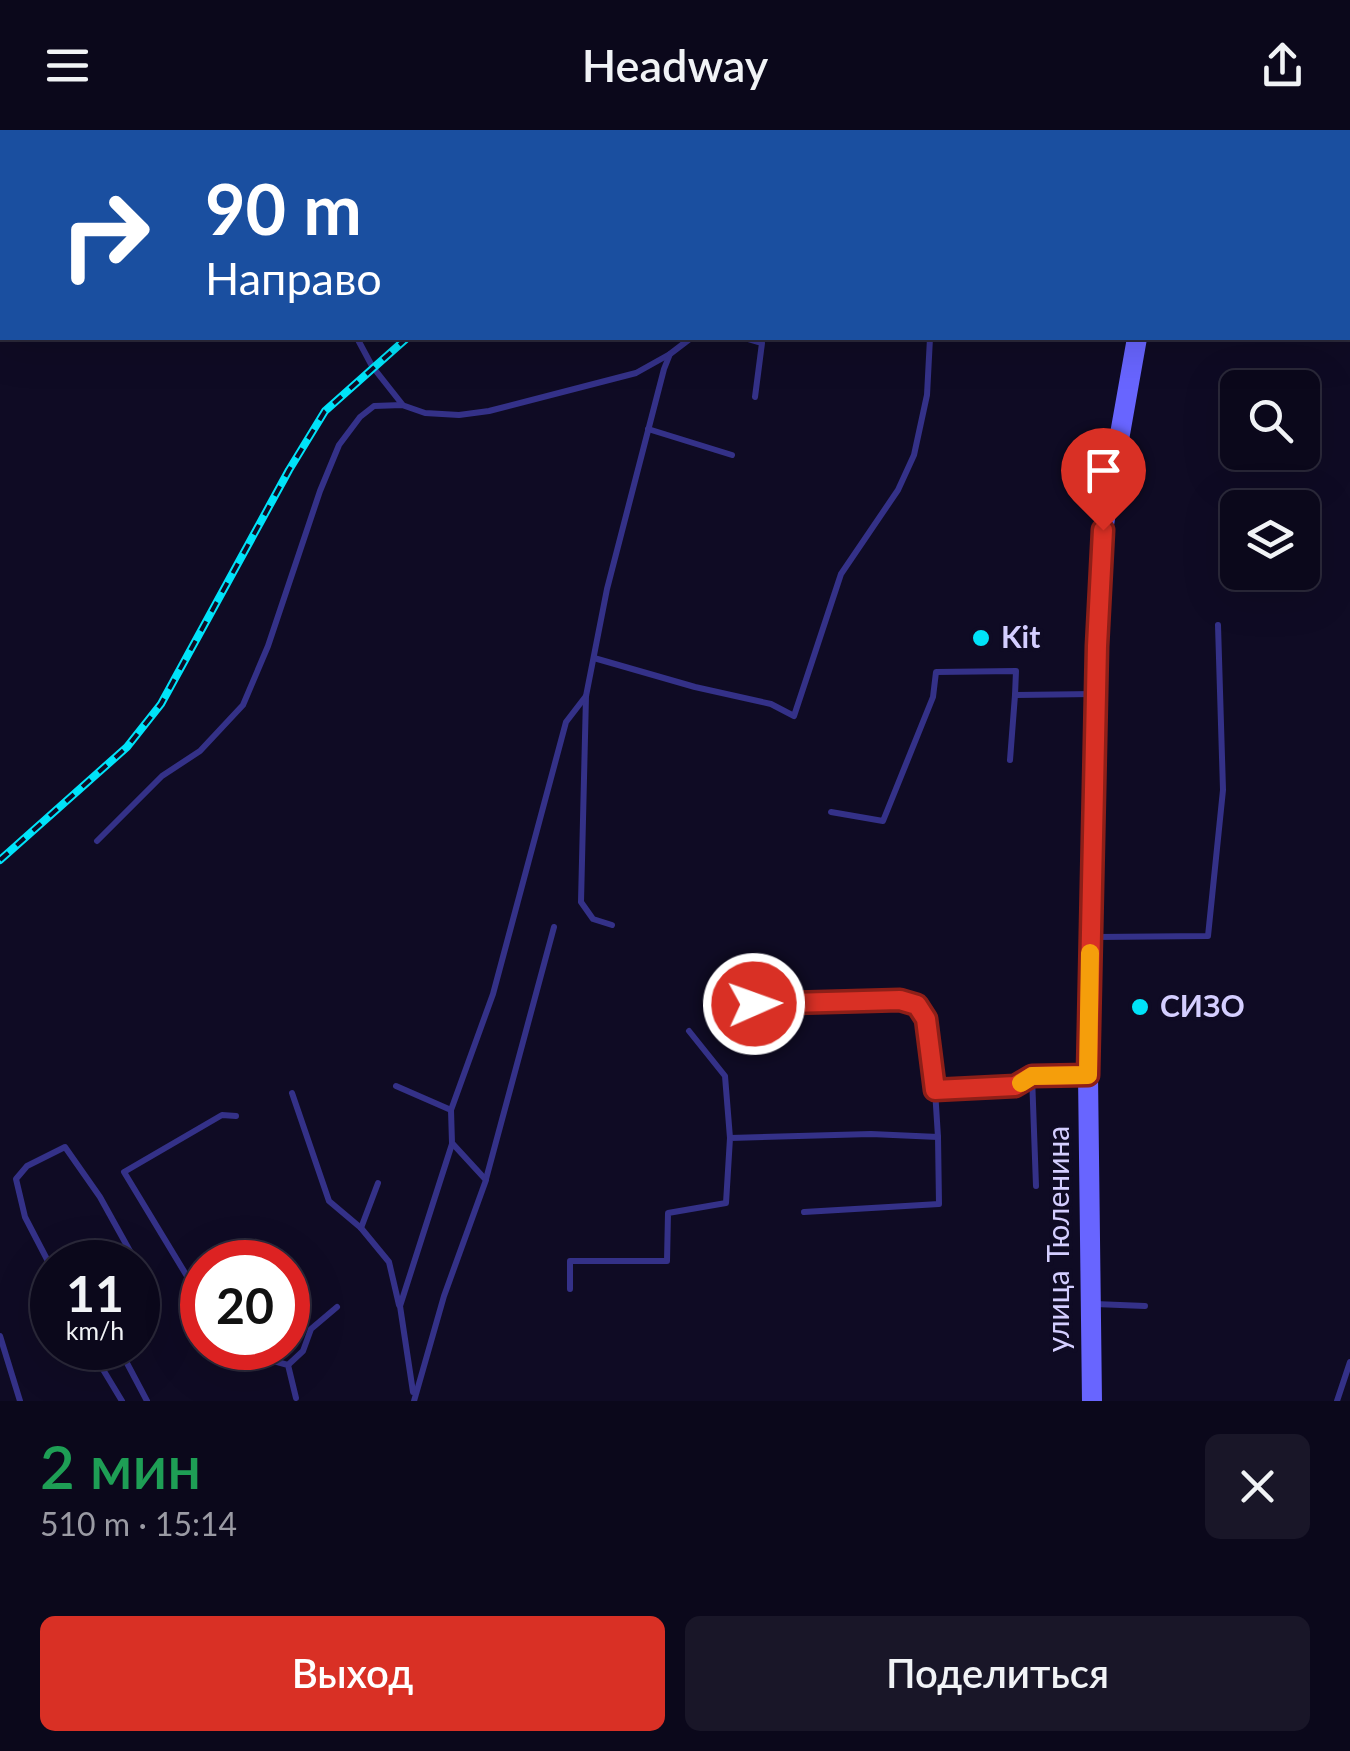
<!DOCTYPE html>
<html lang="ru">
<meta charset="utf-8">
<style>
body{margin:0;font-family:Lato,sans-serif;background:#191628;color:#f1f3f6;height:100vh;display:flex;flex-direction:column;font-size:38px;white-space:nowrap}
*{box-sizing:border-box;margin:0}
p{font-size:32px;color:#9a9aa3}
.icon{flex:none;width:55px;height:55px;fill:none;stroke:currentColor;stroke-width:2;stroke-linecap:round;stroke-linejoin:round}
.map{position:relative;height:1271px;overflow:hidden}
.side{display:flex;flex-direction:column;background:#0b081b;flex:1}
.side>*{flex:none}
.guide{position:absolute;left:0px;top:0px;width:1350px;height:210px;box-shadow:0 10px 40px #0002,0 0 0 2px #2b293a;background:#1a4fa0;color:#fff;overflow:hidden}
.buttons{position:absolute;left:1220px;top:240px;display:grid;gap:20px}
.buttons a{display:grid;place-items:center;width:100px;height:100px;border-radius:15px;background:#0b081b;box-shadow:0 10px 40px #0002,0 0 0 2px #2b293a;font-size:50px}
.speed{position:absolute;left:30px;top:1110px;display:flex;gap:20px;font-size:50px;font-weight:700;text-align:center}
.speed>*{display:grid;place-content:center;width:130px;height:130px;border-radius:50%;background:#0b081b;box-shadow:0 10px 40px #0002,0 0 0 2px #2b293a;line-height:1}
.speed small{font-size:25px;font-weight:400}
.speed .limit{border:15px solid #d22;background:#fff;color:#111}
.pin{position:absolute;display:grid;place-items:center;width:85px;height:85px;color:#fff;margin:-102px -42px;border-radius:50% 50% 50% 0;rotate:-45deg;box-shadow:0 0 10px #0007}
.pin .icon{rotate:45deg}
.me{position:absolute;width:110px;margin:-55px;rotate:88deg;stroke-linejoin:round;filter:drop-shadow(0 0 8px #0008)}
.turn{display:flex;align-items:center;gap:35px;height:210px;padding:0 40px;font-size:45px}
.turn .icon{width:130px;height:130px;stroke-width:2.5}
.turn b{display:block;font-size:70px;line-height:85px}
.round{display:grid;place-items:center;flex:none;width:105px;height:105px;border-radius:15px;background:#191628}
.headline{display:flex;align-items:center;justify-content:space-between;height:170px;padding:0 40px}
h1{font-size:60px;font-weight:600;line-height:75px;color:#1e9e55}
.action{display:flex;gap:20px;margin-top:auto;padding:20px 40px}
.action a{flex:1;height:115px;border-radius:15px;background:#d93025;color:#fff;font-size:40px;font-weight:600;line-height:115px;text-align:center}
.action a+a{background:#191628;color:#f1f3f6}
header{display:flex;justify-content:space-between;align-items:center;height:130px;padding:0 40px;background:#0b081b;font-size:45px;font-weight:600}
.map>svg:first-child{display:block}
.green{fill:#0e2f2d}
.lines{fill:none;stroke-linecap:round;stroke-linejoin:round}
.service{stroke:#343188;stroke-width:6}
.minor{stroke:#343188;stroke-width:14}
.secondary{stroke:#6865ff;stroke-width:20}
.rail-casing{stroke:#00e3f9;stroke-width:8}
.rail{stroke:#0f0b24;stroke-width:4;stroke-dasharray:11;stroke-linecap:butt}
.route-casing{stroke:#8d1f18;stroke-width:25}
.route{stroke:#d93025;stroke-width:18}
.slow{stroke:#f59e0b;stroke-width:18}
.poi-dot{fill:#00e3f9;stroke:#0f0b24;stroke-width:4}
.labels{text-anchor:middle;stroke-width:8;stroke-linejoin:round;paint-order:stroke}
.poi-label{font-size:30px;font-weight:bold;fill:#d4ceff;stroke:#0f0b24;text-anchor:start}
.street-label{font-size:30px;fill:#d4ceff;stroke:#0f0b24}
</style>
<header><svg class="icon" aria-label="menu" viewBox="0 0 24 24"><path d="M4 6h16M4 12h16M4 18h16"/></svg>Headway<svg class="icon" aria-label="share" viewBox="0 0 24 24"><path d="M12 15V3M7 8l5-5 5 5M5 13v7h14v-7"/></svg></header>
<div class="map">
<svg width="1350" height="1271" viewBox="0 0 1350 1271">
<rect width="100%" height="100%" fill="#0f0b24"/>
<polygon class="green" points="1096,0 1350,0 1350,3 1096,2"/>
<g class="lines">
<g class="service">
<polyline points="1348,92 1350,91"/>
<polyline points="0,153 2,162 0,162"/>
<polyline points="357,208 372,236 402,274"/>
<polyline points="745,208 762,213 755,267"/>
<polyline points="648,299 732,325"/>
<polyline points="594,528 695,557 771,574 794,586 841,444 898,360 914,325 927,265 930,208"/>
<polyline points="1010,630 1015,565"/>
<polyline points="831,682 883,691 933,567 936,542 1016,541 1015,565 1094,564"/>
<polyline points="97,711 162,646 200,621 243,575 268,516 320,361 339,315 360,287 374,276 402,275 425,283 459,285 489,281 636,243 670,224"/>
<polyline points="612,795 593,789 581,772 586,566 607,459 664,239 670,224 691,208"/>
<polyline points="1097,807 1208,806 1223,660 1218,495"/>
<polyline points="754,874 900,870 917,875 926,889 935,960"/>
<polyline points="689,901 725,946 730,1008"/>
<polyline points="1032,946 1036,1056"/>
<polyline points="396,956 451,980"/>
<polyline points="292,963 329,1071 361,1098 389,1132 399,1175"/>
<polyline points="486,1049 554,797"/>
<polyline points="804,1082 939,1074 938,1007"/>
<polyline points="361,1098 378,1053"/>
<polyline points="138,1135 146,1151 138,1161"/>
<polyline points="52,1139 25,1087 16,1049 27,1036 65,1017 100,1067 136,1132"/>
<polyline points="570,1159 570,1131 667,1131 668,1083 726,1073 730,1008 871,1004 938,1007 935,960 1015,956 1032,946 1087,945"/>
<polyline points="202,1171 124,1042 222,985 236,986"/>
<polyline points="1095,1174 1145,1176"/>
<polyline points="0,1206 20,1271"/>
<polyline points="90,1218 122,1271"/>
<polyline points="119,1218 147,1271"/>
<polyline points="237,1218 244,1223 288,1235 296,1268"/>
<polyline points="288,1235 303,1221 311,1199 337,1177"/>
<polyline points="413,1262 400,1176 452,1014"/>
<polyline points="414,1271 444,1166 486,1050 452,1013 451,980 493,864 566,592 586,566"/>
<polyline points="1337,1271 1350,1232"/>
</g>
<polyline class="minor" points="594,0 597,2"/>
<g class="secondary">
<polyline points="1348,14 1350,14"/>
<polyline points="1092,1271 1088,945 1097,516 1103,400 1137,208"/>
</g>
<defs>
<g id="rail">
<polyline points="1112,2 1119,0"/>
<polyline points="0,730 127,617 161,574 289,340 325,281 407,208"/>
</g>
</defs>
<use href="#rail" class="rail-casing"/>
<use href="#rail" class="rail"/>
</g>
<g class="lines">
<defs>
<polyline id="route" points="754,874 900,870 917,875 926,889 935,960 1015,956 1032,946 1088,945 1097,516 1103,400"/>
</defs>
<use href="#route" class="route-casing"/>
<use href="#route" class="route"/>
<polyline class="slow" points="1021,953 1032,946 1088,945 1090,823"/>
</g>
<g class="poi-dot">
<circle cx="981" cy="508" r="10"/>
<circle cx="1140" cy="877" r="10"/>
</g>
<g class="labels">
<g class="poi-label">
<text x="1001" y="518">Kit</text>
<text x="1160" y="887">СИЗО</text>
</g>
<g class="street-label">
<text transform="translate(1059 1109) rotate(-90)" y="10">улица Тюленина</text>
</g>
</g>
</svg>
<div class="buttons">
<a><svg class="icon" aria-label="search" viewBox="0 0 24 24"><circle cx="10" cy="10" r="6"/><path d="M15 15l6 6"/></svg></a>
<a><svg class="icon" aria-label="layers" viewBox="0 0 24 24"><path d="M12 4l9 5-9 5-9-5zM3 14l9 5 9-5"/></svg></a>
</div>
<div class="speed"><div>11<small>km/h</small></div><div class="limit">20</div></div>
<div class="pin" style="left:1103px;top:400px;background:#d93025"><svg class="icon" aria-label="arrive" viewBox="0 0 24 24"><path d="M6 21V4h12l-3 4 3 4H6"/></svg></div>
<svg class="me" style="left:754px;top:874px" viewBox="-20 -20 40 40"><circle r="17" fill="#d93025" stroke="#fff" stroke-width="3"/><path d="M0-11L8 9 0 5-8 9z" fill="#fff"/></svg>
<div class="guide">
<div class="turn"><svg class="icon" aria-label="right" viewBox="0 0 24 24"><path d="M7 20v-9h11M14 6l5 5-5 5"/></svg><div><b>90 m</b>Направо</div></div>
</div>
</div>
<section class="side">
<div class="headline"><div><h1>2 мин</h1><p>510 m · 15:14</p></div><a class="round"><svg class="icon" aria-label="close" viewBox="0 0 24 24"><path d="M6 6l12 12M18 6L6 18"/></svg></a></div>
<div class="action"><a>Выход</a><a>Поделиться</a></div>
</section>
